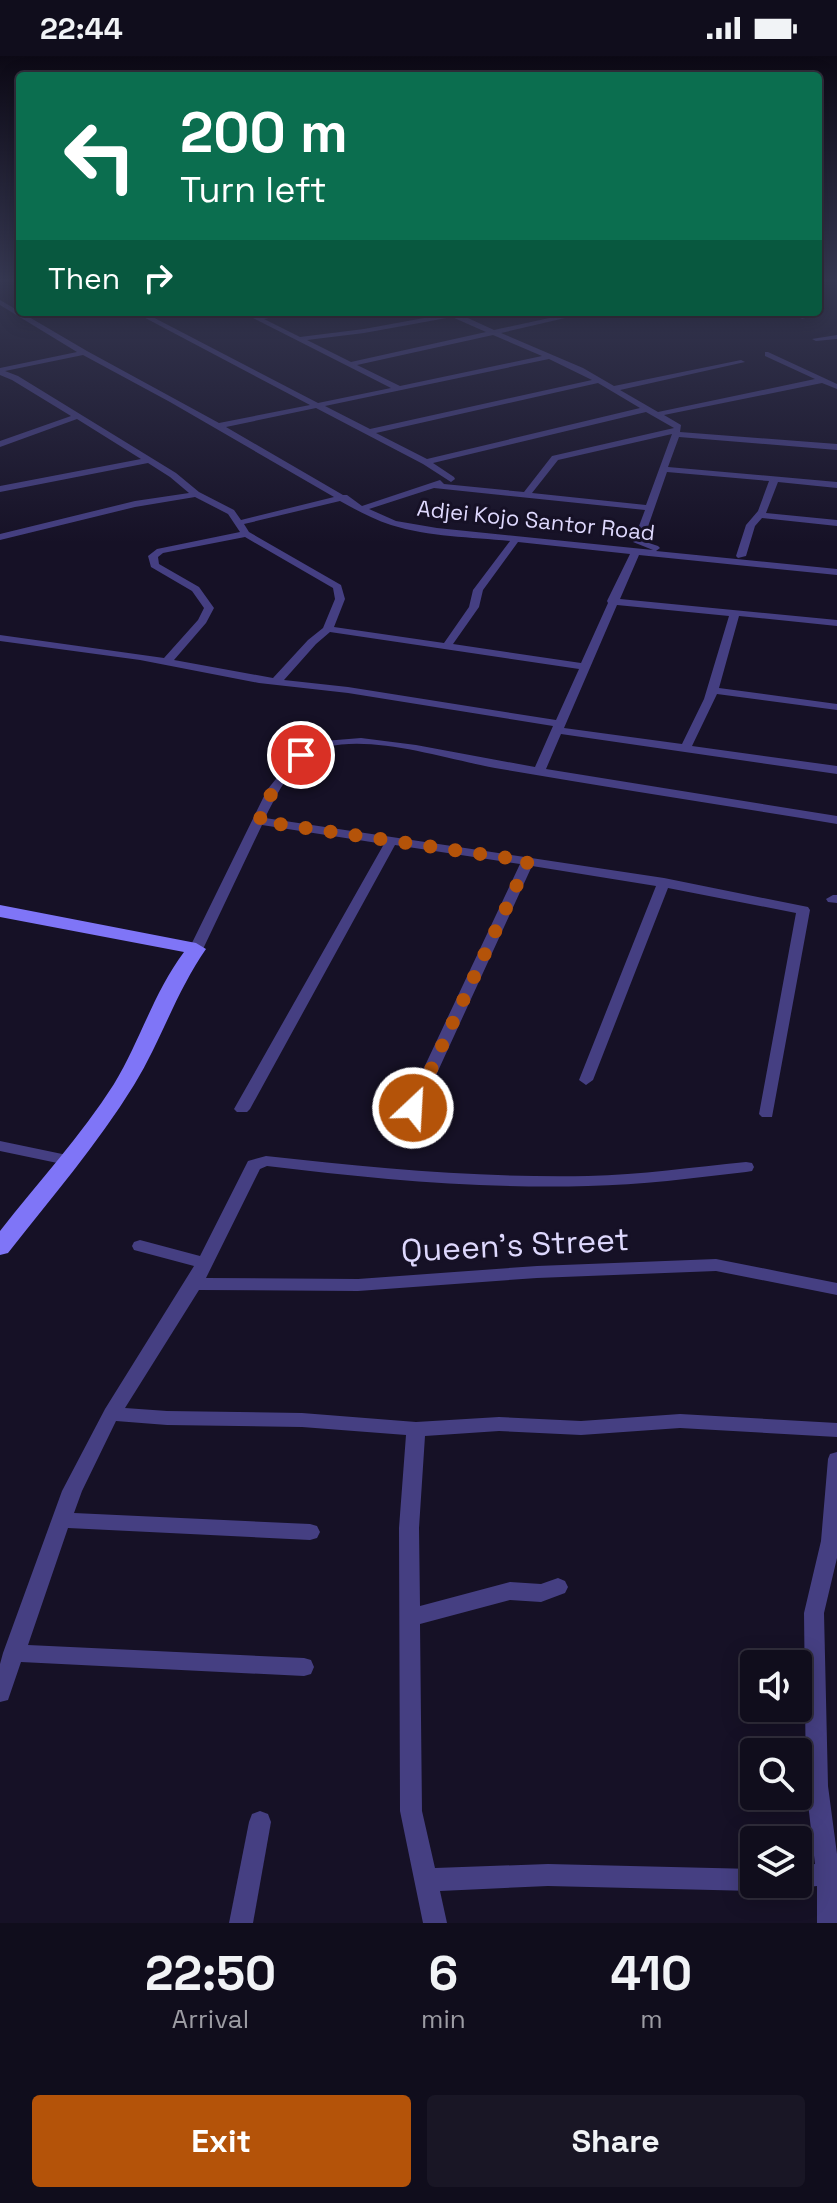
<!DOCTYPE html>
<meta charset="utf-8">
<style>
body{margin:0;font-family:"Space Grotesk",sans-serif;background:#191625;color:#f1f3f6;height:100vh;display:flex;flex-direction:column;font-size:30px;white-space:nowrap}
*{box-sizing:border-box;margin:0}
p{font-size:26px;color:#9c9ca3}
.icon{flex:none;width:44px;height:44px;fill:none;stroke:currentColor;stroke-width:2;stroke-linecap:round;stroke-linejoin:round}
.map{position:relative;height:1867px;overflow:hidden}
.side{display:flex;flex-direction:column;background:#100d1c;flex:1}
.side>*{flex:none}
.banner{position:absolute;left:16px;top:16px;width:806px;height:244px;border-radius:8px;box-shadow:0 4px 20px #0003,0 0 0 2px #302d3b;background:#0b6e4f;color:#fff;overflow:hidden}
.tools{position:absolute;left:740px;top:1594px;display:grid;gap:16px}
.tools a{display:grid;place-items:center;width:72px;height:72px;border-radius:8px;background:#100d1c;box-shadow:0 4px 20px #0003,0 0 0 2px #302d3b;font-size:40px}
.pin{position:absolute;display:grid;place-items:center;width:68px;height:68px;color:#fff;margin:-34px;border:4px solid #fff;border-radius:50%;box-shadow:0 2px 8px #0007}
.me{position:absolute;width:88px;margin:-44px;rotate:25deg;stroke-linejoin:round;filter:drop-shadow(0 0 6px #0008)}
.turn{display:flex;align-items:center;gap:28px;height:168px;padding:0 32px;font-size:36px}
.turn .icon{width:104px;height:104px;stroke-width:2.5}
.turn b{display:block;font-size:56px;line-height:68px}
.then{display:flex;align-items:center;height:76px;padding:0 32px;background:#0003;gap:16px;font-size:30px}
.eta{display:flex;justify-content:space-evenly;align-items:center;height:136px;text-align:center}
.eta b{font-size:48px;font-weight:600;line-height:56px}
.action{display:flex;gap:16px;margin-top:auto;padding:16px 32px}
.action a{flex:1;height:92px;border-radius:8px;background:#b45309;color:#fff;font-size:32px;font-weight:600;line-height:92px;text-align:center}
.action a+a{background:#191625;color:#f1f3f6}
.status{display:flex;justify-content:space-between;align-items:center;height:56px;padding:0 40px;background:#100d1c;direction:ltr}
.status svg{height:22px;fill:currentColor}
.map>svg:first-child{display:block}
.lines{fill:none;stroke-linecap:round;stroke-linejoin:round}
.street{fill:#453f82;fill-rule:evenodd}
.secondary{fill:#7f75f7;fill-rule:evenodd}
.route{stroke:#b45309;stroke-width:14;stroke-dasharray:0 25.2}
.labels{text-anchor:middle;stroke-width:6;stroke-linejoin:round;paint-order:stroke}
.far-street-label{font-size:22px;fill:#ded8fd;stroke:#161126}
.near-street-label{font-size:32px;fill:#ded8fd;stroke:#161126}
</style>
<div class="status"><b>22:44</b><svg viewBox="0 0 49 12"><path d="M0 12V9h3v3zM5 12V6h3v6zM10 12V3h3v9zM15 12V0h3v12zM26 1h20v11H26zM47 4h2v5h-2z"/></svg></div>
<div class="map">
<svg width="837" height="1867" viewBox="0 0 837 1867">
<rect width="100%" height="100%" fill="#161126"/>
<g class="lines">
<g class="street">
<path d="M0 244 87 295 219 367 310 349 134 256H143L318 347 391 332 241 256H251L258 260 295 256 264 263 300 281 364 273 446 258 442 256 457 257 494 274 577 256H591L501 277 583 312 614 330 741 304 745 306 620 334 658 356 815 323 765 300V296H768L837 328V333L822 327 664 359 681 369 680 376 837 388V394L679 381 668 411 837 426V432L778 426 766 457 837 464V470L762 462 755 470 746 500 738 502 736 500 746 469 758 455 769 425 667 416 643 485 658 490 660 492 656 495 837 513V519L639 499 620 543 837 564V570L739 560 719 632 837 648V654L717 638 692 690 837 710V718L561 678 546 713 837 760V768C723 749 609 732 495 712 447 703 374 679 327 691 295 699 278 736 265 762L664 822 808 851 810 854 772 1061H762L759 1058 796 857 668 832 593 1024 586 1029 579 1024 656 830 532 810 421 1052 413 1057 408 1055 405 1052 520 808 395 789 250 1053 247 1056H237L234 1053 384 788 262 769 203 893 201 896H191L189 893 267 734 297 697 324 685 361 682 416 689 535 711 553 670 348 637 259 627 140 604 0 585V579L164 602 198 564 204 552 192 535 151 511 148 500 157 493 240 476 228 458 195 441 135 451 0 484V478L135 445 189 437 170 421 148 407 0 436V430L141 403 77 363 0 391V385L71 360 12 324 0 319V312L77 296 0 249ZM452 261 486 276 351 306 307 284 364 277ZM493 279 542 300 400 330 357 309ZM83 299 170 346 334 441 241 464 234 454 199 436 176 417 18 320 5 315ZM549 303 592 324 370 373 325 350ZM598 327 640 352 427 403 376 377ZM316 352 423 408 451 426 455 423 454 421 433 407 646 356 674 372 552 400 524 436 444 428 440 424 362 450 347 439H343L226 371ZM672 378 646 449 532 437 558 404ZM434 432 645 454 633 486 653 494 437 472 396 465 369 453ZM340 445C356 454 373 463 391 469 429 481 471 481 510 485L473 534 469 551 444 587 334 571 345 543 341 529 249 476 244 468ZM245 481 333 532 335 543 323 572 308 584 273 622 174 604 206 567 214 552 199 531 159 508 158 501 163 497ZM518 486 630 498 607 545 608 547 581 607 453 588 479 551 483 534ZM617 549 729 560 704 643 682 688 564 672ZM330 576 579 613 556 664 348 631 284 624 316 588Z"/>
<polygon points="618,256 671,256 634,261"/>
<polygon points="791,256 800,256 809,261 802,263"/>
<polygon points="837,279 837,283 816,285 812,283"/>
<polygon points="833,839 837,839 837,847 828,846 826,843"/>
<polygon points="0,1085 67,1099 73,1100 75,1104 73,1108 67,1109 0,1095"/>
<path d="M266 1100C373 1112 480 1122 588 1120 641 1119 693 1111 746 1106L752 1107 754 1111 752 1115 746 1116C694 1122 641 1129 588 1130 481 1133 373 1123 267 1110L260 1113 206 1222 358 1223 537 1210 716 1203 837 1227V1239L716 1215 537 1222 358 1235 199 1234 125 1352 167 1355 302 1357 416 1366 499 1361 581 1365 680 1358 837 1367V1381L680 1372 581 1379 499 1375 425 1380 419 1472 420 1550 510 1526 541 1528 558 1522 565 1525 568 1531 565 1537 541 1546 510 1544 420 1568 422 1755 435 1812 548 1808 754 1813V1828H764L762 1832 754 1835 548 1830 440 1835 447 1867H423L400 1755 399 1472 406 1379 302 1371 167 1369 116 1365 82 1435 74 1457 310 1468 317 1470 320 1476 317 1482 310 1484 68 1472 28 1589 304 1602 311 1604 314 1611 311 1618 304 1620 21 1606 8 1644 0 1646V1608L3 1597 62 1435 105 1353 194 1210 134 1194 132 1190 134 1186 140 1184 200 1200 248 1105Z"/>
<polygon points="837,1396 837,1502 824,1557 828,1730 837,1798 837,1867 817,1867 817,1830 798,1832 789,1828 798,1828 798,1810 815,1808 806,1730 804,1557 821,1485 828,1403 830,1398"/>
<polygon points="260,1755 268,1758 271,1766 253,1867 229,1867 249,1766 252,1758"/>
</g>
<path class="secondary" d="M0 849 196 887 206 893C176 936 161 985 134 1029 97 1089 51 1142 8 1197L0 1199V1175C38 1126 81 1080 114 1028 140 985 154 936 184 896L0 861Z"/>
</g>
<linearGradient id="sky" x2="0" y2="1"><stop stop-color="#0c0915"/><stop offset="0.46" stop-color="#363852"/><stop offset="1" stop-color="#363852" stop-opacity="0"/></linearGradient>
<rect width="837" height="487" fill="url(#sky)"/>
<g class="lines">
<polyline class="route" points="301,699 273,734 259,765 528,805 413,1052"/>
</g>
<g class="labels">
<g class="far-street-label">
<text transform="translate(536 464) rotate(6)" y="8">Adjei Kojo Santor Road</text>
</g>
<g class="near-street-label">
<text transform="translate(515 1189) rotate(-3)" y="11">Queen’s Street</text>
</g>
</g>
</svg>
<div class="tools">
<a><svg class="icon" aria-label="sound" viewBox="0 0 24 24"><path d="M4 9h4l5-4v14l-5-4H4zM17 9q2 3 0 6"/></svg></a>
<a><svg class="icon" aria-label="search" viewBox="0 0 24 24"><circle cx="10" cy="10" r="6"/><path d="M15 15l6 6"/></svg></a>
<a><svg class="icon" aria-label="layers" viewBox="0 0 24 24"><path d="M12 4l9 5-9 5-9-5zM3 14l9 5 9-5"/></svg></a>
</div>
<div class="pin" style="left:301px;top:699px;background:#d93025"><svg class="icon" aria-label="arrive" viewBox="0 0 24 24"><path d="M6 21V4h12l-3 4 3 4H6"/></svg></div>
<svg class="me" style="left:413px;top:1052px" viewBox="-20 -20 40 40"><circle r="17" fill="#b45309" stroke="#fff" stroke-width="3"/><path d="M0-11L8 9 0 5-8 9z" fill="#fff"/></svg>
<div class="banner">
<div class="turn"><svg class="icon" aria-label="left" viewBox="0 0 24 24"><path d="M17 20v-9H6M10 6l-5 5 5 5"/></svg><div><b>200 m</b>Turn left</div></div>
<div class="then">Then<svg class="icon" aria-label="right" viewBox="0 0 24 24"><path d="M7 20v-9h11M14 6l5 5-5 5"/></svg></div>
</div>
</div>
<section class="side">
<div class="eta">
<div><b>22:50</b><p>Arrival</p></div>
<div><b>6</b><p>min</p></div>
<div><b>410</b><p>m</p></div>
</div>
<div class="action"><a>Exit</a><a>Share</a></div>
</section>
